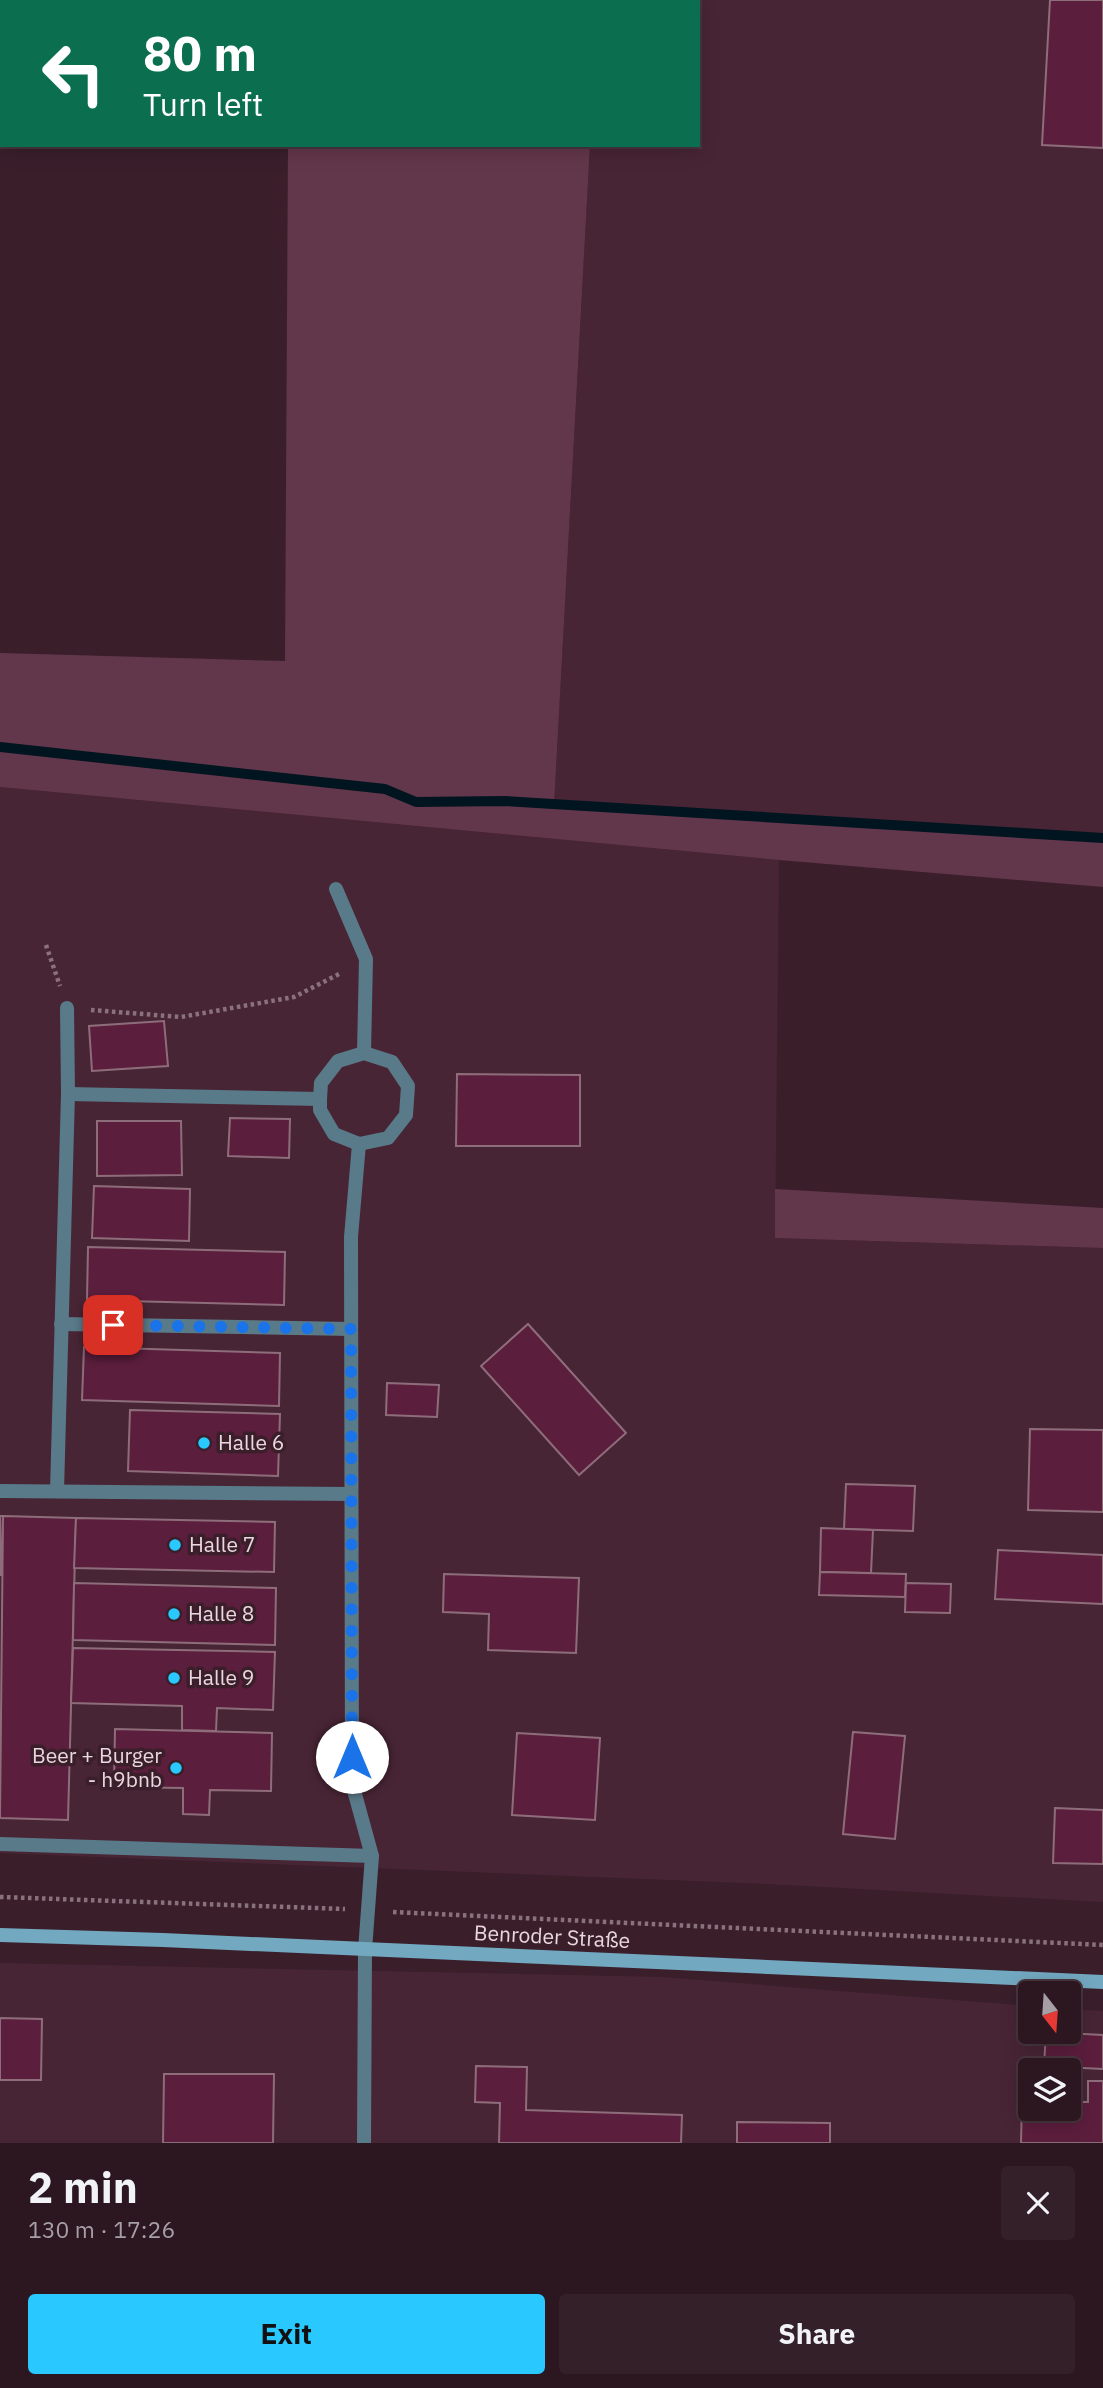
<!DOCTYPE html>
<meta charset="utf-8">
<style>
body{margin:0;font-family:"IBM Plex Sans",sans-serif;background:#342029;color:#f1f3f6;height:100vh;display:flex;flex-direction:column;font-size:26px;white-space:nowrap}
*{box-sizing:border-box;margin:0}
p{font-size:23px;color:#a69fa5}
.icon{flex:none;width:38px;height:38px;fill:none;stroke:currentColor;stroke-width:2;stroke-linecap:round;stroke-linejoin:round}
.map{position:relative;height:2143px;overflow:hidden}
.drawer{display:flex;flex-direction:column;background:#2c1720;flex:1}
.drawer>*{flex:none}
.top-card{position:absolute;left:0px;top:0px;width:700px;height:147px;box-shadow:0 4px 18px #0003,0 0 0 2px #48363e;background:#0b6e4f;color:#fff;overflow:hidden}
.needle{width:46px;rotate:163deg}
.buttons{position:absolute;left:1018px;top:1981px;display:grid;gap:14px}
.buttons a{display:grid;place-items:center;width:63px;height:63px;border-radius:7px;background:#2c1720;box-shadow:0 4px 18px #0003,0 0 0 2px #48363e;font-size:35px}
.pin{position:absolute;display:grid;place-items:center;width:60px;height:60px;color:#fff;margin:-30px;border-radius:14px;box-shadow:0 4px 10px #0006}
.me{position:absolute;width:77px;margin:-38px;rotate:0deg;stroke-linejoin:round;filter:drop-shadow(0 0 5px #0008)}
.turn{display:flex;align-items:center;gap:24px;height:147px;padding:0 28px;font-size:32px}
.turn .icon{width:91px;height:91px;stroke-width:2.5}
.turn b{display:block;font-size:49px;line-height:60px}
.round{display:grid;place-items:center;flex:none;width:74px;height:74px;border-radius:7px;background:#342029}
.head{display:flex;align-items:center;justify-content:space-between;height:119px;padding:0 28px}
h1{font-size:42px;font-weight:700;line-height:52px}
.primary-button{display:flex;gap:14px;margin-top:auto;padding:14px 28px}
.primary-button a{flex:1;height:80px;border-radius:7px;background:#29c8ff;color:#111;font-size:28px;font-weight:700;line-height:80px;text-align:center}
.primary-button a+a{background:#342029;color:#f1f3f6}
.map>svg:first-child{display:block}
.built{fill:#482535;fill-rule:evenodd}
.green{fill:#63374b}
.lines{fill:none;stroke-linecap:round;stroke-linejoin:round}
.stream{stroke:#00151f;stroke-width:10}
.building{fill:#5c1e3d;stroke:#8e6d7b;stroke-width:2}
.path{stroke:#89727c;stroke-width:4.5;stroke-dasharray:3.5 3.5;stroke-linecap:butt}
.lane{stroke:#597a89;stroke-width:14}
.street{stroke:#597a89;stroke-width:14}
.secondary{stroke:#72a8c0;stroke-width:14}
.route{stroke:#1a73e8;stroke-width:12;stroke-dasharray:0 21.6}
.poi-dot{fill:#29c8ff;stroke:#3a1f2b;stroke-width:2.5}
.labels{text-anchor:middle;stroke-width:7;stroke-linejoin:round;paint-order:stroke}
.poi-label{font-size:21px;fill:#ead7de;stroke:#3a1f2b;text-anchor:start}
.street-label{font-size:21px;fill:#ead7de;stroke:#3a1f2b}
</style>
<div class="map">
<svg width="1103" height="2143" viewBox="0 0 1103 2143">
<rect width="100%" height="100%" fill="#3a1f2b"/>
<g class="built">
<polygon points="598,0 1103,0 1103,840 554,805 590,145 698,145 698,2 598,2"/>
<polygon points="0,787 779,860 775,1238 1103,1248 1103,1902 768,1884 0,1853"/>
<path d="M0 1963 661 1977 1031 2006V2032H1069V2009L1103 2011V2143H0ZM1031 2070H1069V2109H1031Z"/>
</g>
<g class="green">
<polygon points="289,0 598,0 289,2"/>
<polygon points="288,145 590,145 554,805 1103,840 1103,887 779,860 0,787 0,653 285,661"/>
<polygon points="775,1189 1103,1208 1103,1248 775,1238"/>
</g>
<g class="lines">
<polyline class="stream" points="0,747 385,789 416,802 505,801 1103,838"/>
</g>
<g class="building">
<polygon points="1050,0 1103,0 1103,148 1042,145"/>
<polygon points="164,1021 168,1066 92,1071 89,1026"/>
<polygon points="457,1074 580,1075 580,1146 456,1146"/>
<polygon points="230,1118 290,1119 289,1158 228,1156"/>
<polygon points="97,1121 181,1121 182,1175 97,1176"/>
<polygon points="94,1186 190,1189 189,1241 92,1238"/>
<polygon points="88,1247 285,1252 284,1305 87,1300"/>
<polygon points="528,1324 626,1433 579,1475 481,1366"/>
<polygon points="84,1347 280,1353 279,1406 82,1400"/>
<polygon points="387,1383 439,1385 437,1417 386,1415"/>
<polygon points="130,1410 280,1414 278,1476 128,1471"/>
<polygon points="1030,1429 1103,1430 1103,1512 1028,1510"/>
<polygon points="846,1484 915,1486 913,1531 844,1529"/>
<polygon points="0,1516 3,1516 1,1575 0,1575"/>
<polygon points="3,1516 76,1518 68,1820 0,1818"/>
<polygon points="76,1518 275,1522 274,1572 74,1568"/>
<polygon points="821,1528 873,1530 871,1573 820,1572"/>
<polygon points="998,1550 1103,1555 1103,1604 995,1599"/>
<polygon points="820,1572 906,1574 905,1597 819,1595"/>
<polygon points="444,1574 579,1578 576,1653 488,1650 489,1614 443,1612"/>
<polygon points="74,1583 276,1588 275,1645 73,1640"/>
<polygon points="906,1583 951,1584 950,1613 905,1612"/>
<polygon points="73,1648 275,1652 273,1710 217,1708 216,1731 182,1730 182,1706 71,1703"/>
<polygon points="115,1729 272,1733 271,1791 210,1790 209,1815 183,1814 183,1788 114,1787"/>
<polygon points="853,1732 905,1736 895,1839 843,1834"/>
<polygon points="517,1733 600,1738 595,1820 512,1815"/>
<polygon points="1055,1808 1103,1810 1103,1864 1053,1863"/>
<polygon points="0,2018 42,2019 41,2080 0,2080"/>
<polygon points="1046,2032 1103,2035 1103,2069 1044,2066"/>
<polygon points="476,2066 527,2067 526,2110 682,2115 681,2143 499,2143 500,2103 475,2102"/>
<polygon points="164,2074 274,2074 273,2143 163,2143"/>
<polygon points="1088,2081 1103,2081 1103,2143 1021,2143 1022,2101 1031,2101 1031,2109 1069,2109 1069,2102 1088,2102"/>
<polygon points="737,2122 830,2123 830,2143 737,2143"/>
</g>
<g class="lines">
<g class="path">
<polyline points="46,945 60,986"/>
<polyline points="91,1010 181,1017 294,997 341,973"/>
<polyline points="0,1897 345,1909"/>
<polyline points="393,1912 1103,1945"/>
</g>
<g class="lane">
<polyline points="336,889 366,959 364,1053"/>
<polygon points="364,1053 392,1062 408,1086 406,1115 388,1138 359,1144 334,1134 320,1110 320,1099 321,1083 338,1061"/>
<polyline points="68,1094 320,1099"/>
<polyline points="359,1144 351,1237 352,1783 372,1856 365,1950"/>
<polyline points="61,1324 351,1329"/>
<polyline points="0,1491 351,1494"/>
<polyline points="57,1491 68,1094 67,1008"/>
<polyline points="0,1844 372,1856"/>
</g>
<polyline class="street" points="364,2143 365,1950"/>
<polyline class="secondary" points="0,1935 163,1940 1103,1982"/>
</g>
<g class="lines">
<polyline class="route" points="113,1325 351,1329 352,1757"/>
</g>
<g class="poi-dot">
<circle cx="204" cy="1443" r="7"/>
<circle cx="175" cy="1545" r="7"/>
<circle cx="174" cy="1614" r="7"/>
<circle cx="174" cy="1678" r="7"/>
<circle cx="176" cy="1768" r="7"/>
</g>
<g class="labels">
<g class="poi-label">
<text x="218" y="1450">Halle 6</text>
<text x="189" y="1552">Halle 7</text>
<text x="188" y="1621">Halle 8</text>
<text x="188" y="1685">Halle 9</text>
<text x="162" y="1763" text-anchor="end">Beer + Burger<tspan x="162" dy="24">- h9bnb</tspan></text>
</g>
<g class="street-label">
<text transform="translate(552 1937) rotate(3)" y="7">Benroder Straße</text>
</g>
</g>
</svg>
<div class="buttons">
<a><svg class="needle" viewBox="-14 -14 28 28"><path d="M0-13l5 13h-10z" fill="#e53935"/><path d="M0 13l5-13h-10z" fill="#a69fa5"/></svg></a>
<a><svg class="icon" aria-label="layers" viewBox="0 0 24 24"><path d="M12 4l9 5-9 5-9-5zM3 14l9 5 9-5"/></svg></a>
</div>
<div class="pin" style="left:113px;top:1325px;background:#d93025"><svg class="icon" aria-label="arrive" viewBox="0 0 24 24"><path d="M6 21V4h12l-3 4 3 4H6"/></svg></div>
<svg class="me" style="left:352px;top:1757px" viewBox="-20 -20 40 40"><circle r="19" fill="#fff"/><path d="M0-13L10 11 0 6-10 11z" fill="#1a73e8"/></svg>
<div class="top-card">
<div class="turn"><svg class="icon" aria-label="left" viewBox="0 0 24 24"><path d="M17 20v-9H6M10 6l-5 5 5 5"/></svg><div><b>80 m</b>Turn left</div></div>
</div>
</div>
<section class="drawer">
<div class="head"><div><h1>2 min</h1><p>130 m · 17:26</p></div><a class="round"><svg class="icon" aria-label="close" viewBox="0 0 24 24"><path d="M6 6l12 12M18 6L6 18"/></svg></a></div>
<div class="primary-button"><a>Exit</a><a>Share</a></div>
</section>
